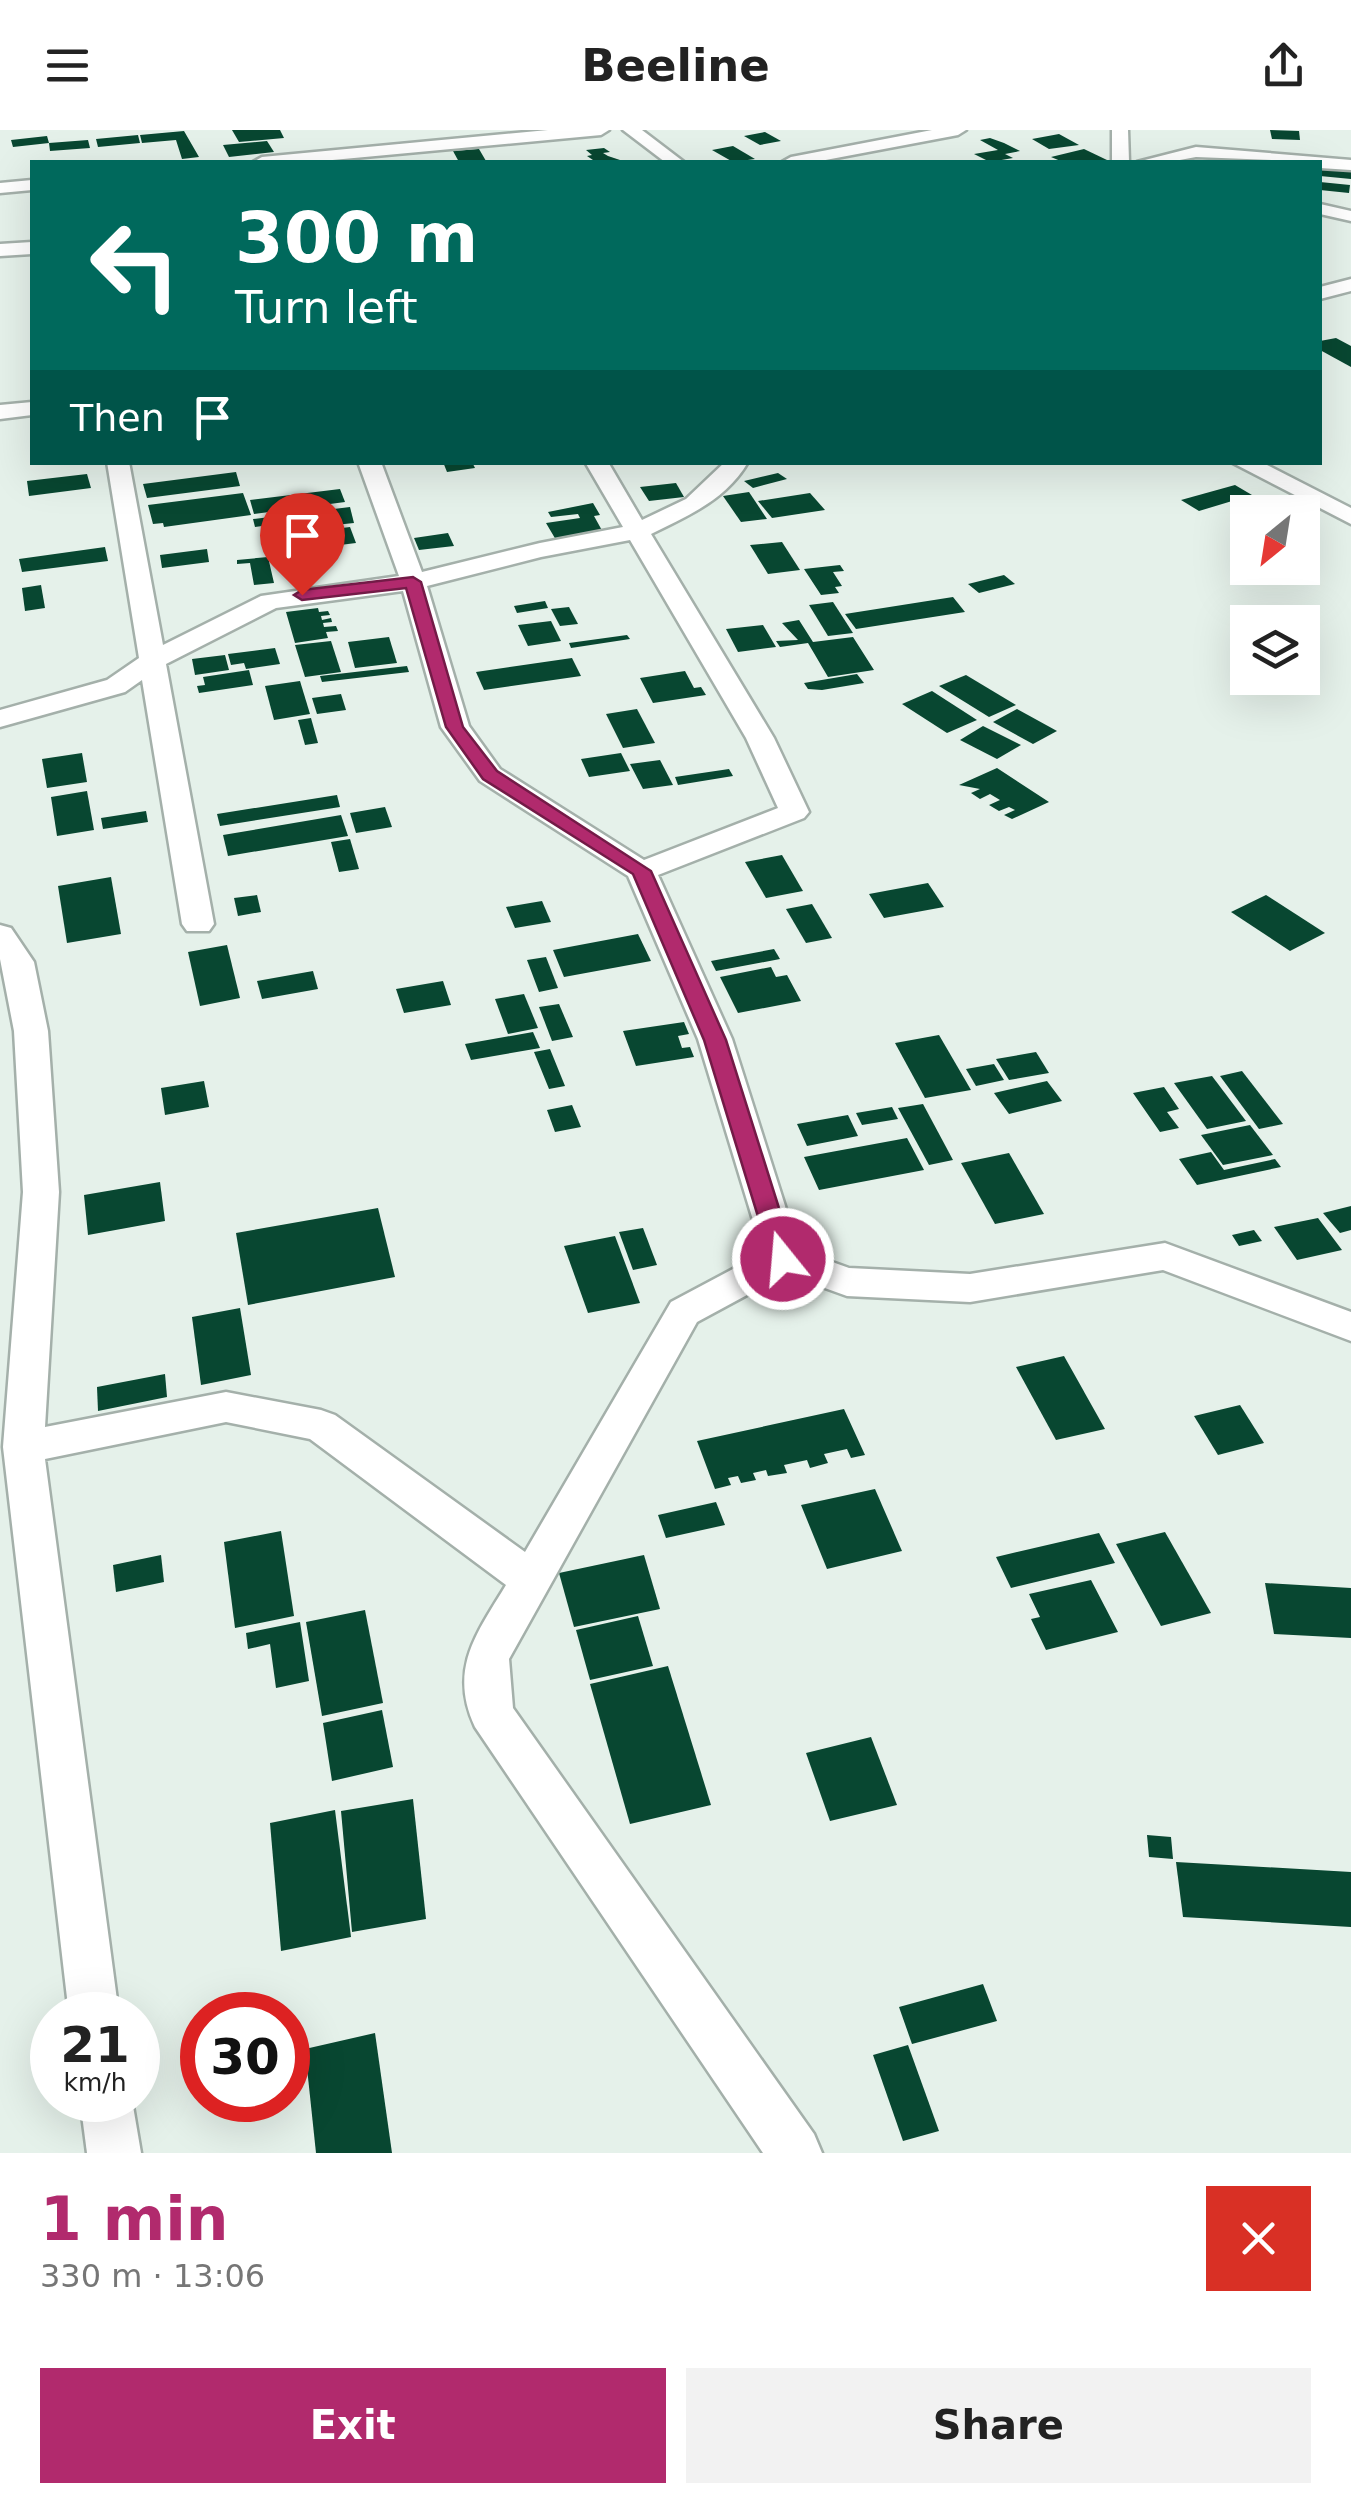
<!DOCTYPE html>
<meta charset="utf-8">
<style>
body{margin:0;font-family:"DejaVu Sans",sans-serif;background:#f2f2f2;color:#222;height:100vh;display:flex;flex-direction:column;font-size:38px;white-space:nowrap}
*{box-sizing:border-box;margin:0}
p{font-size:32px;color:#767676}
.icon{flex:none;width:55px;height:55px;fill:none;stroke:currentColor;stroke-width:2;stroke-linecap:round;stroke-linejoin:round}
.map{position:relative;height:2023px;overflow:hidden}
.drawer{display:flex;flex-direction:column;background:#fff;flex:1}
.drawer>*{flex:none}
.hud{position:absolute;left:30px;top:30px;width:1292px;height:305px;border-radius:0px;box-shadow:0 10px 40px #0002;background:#00695c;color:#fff;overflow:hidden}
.needle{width:65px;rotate:210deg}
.fabs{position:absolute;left:1230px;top:365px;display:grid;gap:20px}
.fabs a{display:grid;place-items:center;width:90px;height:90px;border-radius:0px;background:#fff;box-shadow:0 10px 40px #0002;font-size:50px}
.speed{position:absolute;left:30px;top:1862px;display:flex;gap:20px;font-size:50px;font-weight:700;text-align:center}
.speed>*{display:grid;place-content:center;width:130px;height:130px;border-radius:50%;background:#fff;box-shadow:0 10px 40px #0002;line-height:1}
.speed small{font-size:25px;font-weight:400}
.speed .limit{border:15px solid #d22;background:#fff;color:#111}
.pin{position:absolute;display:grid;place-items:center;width:85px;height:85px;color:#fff;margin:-102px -42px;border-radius:50% 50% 50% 0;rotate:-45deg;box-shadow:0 0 10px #0007}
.pin .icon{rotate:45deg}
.me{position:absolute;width:110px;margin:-55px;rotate:343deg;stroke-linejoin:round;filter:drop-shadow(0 0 8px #0008)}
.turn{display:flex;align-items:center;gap:35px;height:210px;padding:0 40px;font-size:45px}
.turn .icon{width:130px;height:130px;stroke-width:2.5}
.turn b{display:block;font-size:70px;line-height:85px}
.then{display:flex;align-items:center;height:95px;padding:0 40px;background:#0003;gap:20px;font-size:38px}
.round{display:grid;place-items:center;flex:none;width:105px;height:105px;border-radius:0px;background:#f2f2f2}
.head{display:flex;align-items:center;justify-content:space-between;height:170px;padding:0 40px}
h1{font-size:60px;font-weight:700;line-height:75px;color:#b12a6d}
.action{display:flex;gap:20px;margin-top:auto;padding:20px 40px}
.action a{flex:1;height:115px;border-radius:0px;background:#b12a6d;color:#fff;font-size:40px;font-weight:700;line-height:115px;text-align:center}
.action a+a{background:#f2f2f2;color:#222}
header{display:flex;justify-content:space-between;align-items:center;height:130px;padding:0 40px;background:#fff;font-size:45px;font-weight:700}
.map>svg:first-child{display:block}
.building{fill:#084731}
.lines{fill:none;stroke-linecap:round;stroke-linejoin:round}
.minor-casing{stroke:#a4b0aa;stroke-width:5}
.minor{fill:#fff;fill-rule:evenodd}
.route{fill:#b12a6d;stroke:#731b47;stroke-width:2.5}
</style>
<header><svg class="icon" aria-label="menu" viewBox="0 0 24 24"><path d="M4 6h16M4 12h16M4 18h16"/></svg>Beeline<svg class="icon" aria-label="share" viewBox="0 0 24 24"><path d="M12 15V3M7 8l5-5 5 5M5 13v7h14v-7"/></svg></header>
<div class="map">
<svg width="1351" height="2023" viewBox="0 0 1351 2023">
<rect width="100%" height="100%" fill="#e5f1ea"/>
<g class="building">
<polygon points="232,0 280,0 284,8 239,12"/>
<polygon points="1270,0 1299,1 1300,10 1272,9"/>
<polygon points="184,1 199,27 182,29 176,10 142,13 140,5"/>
<polygon points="765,2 781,11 760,15 744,6"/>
<polygon points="1059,4 1079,15 1049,19 1032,9"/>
<polygon points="138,5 140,13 98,17 96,9"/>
<polygon points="47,6 49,13 13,17 11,10"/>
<polygon points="990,8 1004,13 1020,21 1005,24 1013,28 990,32 974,24 998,20 980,10"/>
<polygon points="88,10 90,18 50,21 49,13"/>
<polygon points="267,11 274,22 229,27 223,15"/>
<polygon points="733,16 755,29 733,32 712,20"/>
<polygon points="604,18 610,22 603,23 608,26 623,31 596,32 587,26 592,25 586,20"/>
<polygon points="479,19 486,31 459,32 453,21"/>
<polygon points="1084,19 1107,30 1063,32 1051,27"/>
<polygon points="1320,39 1351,42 1351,49 1320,46"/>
<polygon points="1320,52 1350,55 1349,63 1320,60"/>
<polygon points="1336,208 1351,216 1351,237 1320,220 1320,211"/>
<polygon points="443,332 472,332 475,338 447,342"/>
<polygon points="236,342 240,356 147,368 143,354"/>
<polygon points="778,343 787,349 753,358 744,351"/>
<polygon points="87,344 91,358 29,366 27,351"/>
<polygon points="676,353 684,367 649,371 640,357"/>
<polygon points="1235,355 1252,365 1199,381 1181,370"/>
<polygon points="340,359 345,372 254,384 250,370"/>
<polygon points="749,362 767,389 741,392 723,366"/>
<polygon points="243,363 251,385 164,397 163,393 153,394 148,375"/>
<polygon points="810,363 825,380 772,388 758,371"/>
<polygon points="593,373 600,385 594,386 604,404 556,410 546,393 580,388 578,384 551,387 548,382"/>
<polygon points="350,377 354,393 316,397 313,389 255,397 253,389"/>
<polygon points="350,397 356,413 324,417 318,401"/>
<polygon points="448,403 454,416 419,420 414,408"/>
<polygon points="782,412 800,440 768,444 750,415"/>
<polygon points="105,417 108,431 22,442 19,429"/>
<polygon points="207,419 209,432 162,438 160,425"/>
<polygon points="268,427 274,453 254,455 250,433 237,434 237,430"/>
<polygon points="840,435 844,441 833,442 842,456 835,457 839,463 821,465 804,439"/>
<polygon points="1004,445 1015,454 979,463 968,454"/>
<polygon points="41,455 45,478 25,481 22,458"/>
<polygon points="953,467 965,482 856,499 845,484"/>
<polygon points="545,471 548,478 517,483 514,476"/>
<polygon points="833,472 853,503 828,506 809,475"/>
<polygon points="569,477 578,494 560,496 551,479"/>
<polygon points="318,478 319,482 328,481 330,485 321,486 322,490 331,488 332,492 323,493 324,497 336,496 338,501 326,502 328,508 295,513 286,482"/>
<polygon points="799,490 813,512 853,507 874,540 828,547 808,513 780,517 776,511 798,510 782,493"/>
<polygon points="551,491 561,511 528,516 518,495"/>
<polygon points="763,495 776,517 738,522 726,499"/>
<polygon points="627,505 630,509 571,518 569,513"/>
<polygon points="389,507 397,533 355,538 348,512"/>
<polygon points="331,511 341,542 305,547 295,515"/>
<polygon points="275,518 280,534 246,539 244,533 231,535 228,524"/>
<polygon points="225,525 229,540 195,545 192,529"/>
<polygon points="572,528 581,546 484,560 476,542"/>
<polygon points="407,536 409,542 322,552 320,546"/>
<polygon points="249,540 253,555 199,563 197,556 205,555 203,547"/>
<polygon points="685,541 694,558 701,557 706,565 653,573 640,548"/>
<polygon points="857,544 864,553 822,560 808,559 804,553"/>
<polygon points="966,545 1016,575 989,587 939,556"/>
<polygon points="300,551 310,584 274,590 265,556"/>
<polygon points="932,561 977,590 947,603 902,574"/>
<polygon points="341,564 346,580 317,584 312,568"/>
<polygon points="637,579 655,613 623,618 606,584"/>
<polygon points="1017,579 1057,601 1033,614 993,592"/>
<polygon points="311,588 318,613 305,615 298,590"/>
<polygon points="983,596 1021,615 997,629 960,610"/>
<polygon points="82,623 87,652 47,658 42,629"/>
<polygon points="621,623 630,641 589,647 581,629"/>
<polygon points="660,630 673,655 643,659 630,634"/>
<polygon points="997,638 1049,672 1012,689 1004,685 1015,680 1009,677 999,681 989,675 1000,670 990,664 980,669 971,663 980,659 959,655"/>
<polygon points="729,639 733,646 678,655 675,647"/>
<polygon points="87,661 94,700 57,706 51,667"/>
<polygon points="337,665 340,677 220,696 217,684"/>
<polygon points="385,677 392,697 356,703 350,683"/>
<polygon points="146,681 148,692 103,699 101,688"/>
<polygon points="341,685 348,706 228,726 223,705"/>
<polygon points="350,709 359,739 339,742 331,712"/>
<polygon points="782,725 803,761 766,768 745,732"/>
<polygon points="111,747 121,804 67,813 58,756"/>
<polygon points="928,753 944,777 884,788 869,764"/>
<polygon points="257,765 261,782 238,786 234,768"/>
<polygon points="1266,765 1325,803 1290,821 1231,782"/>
<polygon points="542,771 551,792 515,798 506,777"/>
<polygon points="812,774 832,808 806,813 786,779"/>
<polygon points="638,804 651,831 564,847 553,820"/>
<polygon points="227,815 240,868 200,876 188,822"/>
<polygon points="774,819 780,829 716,841 711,831"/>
<polygon points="546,827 558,858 539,862 527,830"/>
<polygon points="771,837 776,847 787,845 801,871 738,883 720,847"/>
<polygon points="313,841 318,859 262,869 257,851"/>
<polygon points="443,851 451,875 404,883 396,859"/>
<polygon points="524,864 538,898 508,904 495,869"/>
<polygon points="559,874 573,907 552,911 539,877"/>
<polygon points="684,892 689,904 678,906 682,918 690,917 694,927 636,936 623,901"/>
<polygon points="533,902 540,918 471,930 465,914"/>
<polygon points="939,905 971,960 925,968 895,913"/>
<polygon points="550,919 565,956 549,959 534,922"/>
<polygon points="1036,922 1049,943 1009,950 996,929"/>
<polygon points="994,934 1004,950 976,956 966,939"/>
<polygon points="1242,941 1283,994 1259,999 1220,946"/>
<polygon points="1212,946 1246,991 1207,999 1174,953"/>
<polygon points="204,951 209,977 165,985 161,958"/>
<polygon points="1047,951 1062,971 1009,984 994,963"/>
<polygon points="1164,957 1179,979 1167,982 1179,998 1160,1002 1133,963"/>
<polygon points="923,974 953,1030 929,1035 898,978"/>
<polygon points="572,975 581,997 555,1002 547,980"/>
<polygon points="892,977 898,989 862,995 856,983"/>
<polygon points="848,985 858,1006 807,1016 797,994"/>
<polygon points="1250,995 1273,1025 1223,1035 1201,1005"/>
<polygon points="907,1008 924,1040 819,1060 804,1027"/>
<polygon points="1211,1022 1224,1040 1275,1029 1281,1037 1197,1055 1179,1029"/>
<polygon points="1009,1023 1044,1084 995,1094 961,1033"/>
<polygon points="160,1052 165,1091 88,1105 84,1065"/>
<polygon points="1351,1076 1351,1100 1340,1103 1323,1083"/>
<polygon points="378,1078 395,1147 248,1175 236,1103"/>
<polygon points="1318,1088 1342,1120 1297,1130 1274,1097"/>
<polygon points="643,1098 657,1135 633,1140 619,1102"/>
<polygon points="1254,1100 1262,1111 1239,1116 1232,1105"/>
<polygon points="615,1106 640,1173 588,1183 564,1116"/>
<polygon points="240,1178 251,1245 201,1255 192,1187"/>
<polygon points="1064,1226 1105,1299 1056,1310 1016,1237"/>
<polygon points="165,1244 167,1267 98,1281 97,1257"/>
<polygon points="1240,1275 1264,1313 1218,1325 1194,1286"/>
<polygon points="844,1279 865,1325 851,1328 847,1319 824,1324 828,1333 810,1338 807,1330 784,1335 787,1343 768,1346 766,1340 753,1343 756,1350 741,1353 738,1346 728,1348 731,1355 715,1359 697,1311"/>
<polygon points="875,1359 902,1421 827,1439 801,1375"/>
<polygon points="716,1372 725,1395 666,1408 658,1385"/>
<polygon points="281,1401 294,1486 235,1498 224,1412"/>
<polygon points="1165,1402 1211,1483 1161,1496 1116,1414"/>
<polygon points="1099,1403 1115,1433 1011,1458 996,1427"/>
<polygon points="161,1425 164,1452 116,1462 113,1435"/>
<polygon points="644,1425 660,1479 574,1497 559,1443"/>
<polygon points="1091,1450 1118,1502 1046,1520 1031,1489 1040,1487 1029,1464"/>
<polygon points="1265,1453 1351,1458 1351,1508 1274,1504"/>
<polygon points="365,1480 383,1573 322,1586 306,1492"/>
<polygon points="638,1486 653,1536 590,1550 576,1500"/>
<polygon points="300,1492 309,1551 276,1558 270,1514 248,1519 246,1503"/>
<polygon points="668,1536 711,1675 630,1694 590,1554"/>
<polygon points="382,1580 393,1637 332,1651 323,1593"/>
<polygon points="871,1607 897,1675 830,1691 806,1623"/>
<polygon points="413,1669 426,1789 352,1802 341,1681"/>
<polygon points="335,1680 351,1807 281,1821 270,1693"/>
<polygon points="1147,1705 1171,1707 1173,1729 1149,1727"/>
<polygon points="1176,1732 1351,1742 1351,1797 1183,1787"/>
<polygon points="983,1854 997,1891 912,1914 899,1877"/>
<polygon points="375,1903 392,2023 316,2023 305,1919"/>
<polygon points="908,1915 939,2001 903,2011 873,1925"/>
</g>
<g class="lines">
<defs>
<g id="minor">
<polygon points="548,0 609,0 601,5 311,32 253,32 262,27"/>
<polygon points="623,0 642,0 684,32 665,32"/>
<polygon points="932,0 966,0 958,5 815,32 782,32 791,27"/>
<polygon points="1112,0 1128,0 1129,32 1112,32"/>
<polygon points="1196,17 1351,30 1351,40 1320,38 1320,32 1196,27 1169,32 1137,32"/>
<polygon points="32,50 32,60 0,63 0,53"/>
<polygon points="1320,74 1351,81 1351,91 1320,84"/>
<polygon points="32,112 32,124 0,126 0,114"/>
<polygon points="1351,149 1351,161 1320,169 1320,157"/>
<polygon points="32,272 32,285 0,289 0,275"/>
<path d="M107 332H129L163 515 261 466 399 446 358 332H381L422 442 540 413 623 397 585 332H608L642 390 686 369 725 332H748C727 369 688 386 651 404L774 608 809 682 804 688 658 745 732 909 799 1120 849 1138 970 1144 1165 1113 1351 1182V1211L1163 1140 970 1172 847 1166 786 1144 697 1192 509 1529 513 1578 814 2004 822 2023H763L475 1597C448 1539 477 1503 506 1455L310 1309 226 1292 45 1329 119 1885H69L3 1317 23 1062 14 901 0 829V795L11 798 34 832 48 901 59 1062 45 1297 226 1262 321 1280 335 1285 525 1422 671 1172 763 1123 698 909 628 746 480 651 441 597 403 461 276 478 166 534 214 794 209 801H187L182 794 142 550 125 562 0 597V580L107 550 139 528ZM630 410 746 608 778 678 644 730 500 639 469 596 427 456 541 427Z"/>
<polygon points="1231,332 1261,332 1351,378 1351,394"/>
<polygon points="80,1970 132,1970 141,2023 87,2023"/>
</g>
</defs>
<use href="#minor" class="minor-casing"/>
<use href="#minor" class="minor"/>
</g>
<polygon class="route" points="413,447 421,452 463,597 497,641 651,741 726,910 795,1129 792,1135 774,1135 771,1129 704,910 633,744 483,649 446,597 406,458 302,470 294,465 302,460"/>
</svg>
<div class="fabs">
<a><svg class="needle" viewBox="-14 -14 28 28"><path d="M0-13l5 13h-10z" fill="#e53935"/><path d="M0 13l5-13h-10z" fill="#767676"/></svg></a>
<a><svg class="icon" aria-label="layers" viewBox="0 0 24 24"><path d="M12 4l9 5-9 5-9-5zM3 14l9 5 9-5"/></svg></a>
</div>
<div class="speed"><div>21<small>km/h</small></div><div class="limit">30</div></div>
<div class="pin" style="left:302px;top:465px;background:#d93025"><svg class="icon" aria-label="arrive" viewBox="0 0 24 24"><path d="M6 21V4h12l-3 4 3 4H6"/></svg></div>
<svg class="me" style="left:783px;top:1129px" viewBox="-20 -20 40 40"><circle r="17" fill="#b12a6d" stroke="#fff" stroke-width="3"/><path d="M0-11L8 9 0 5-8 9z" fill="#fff"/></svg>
<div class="hud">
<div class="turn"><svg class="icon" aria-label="left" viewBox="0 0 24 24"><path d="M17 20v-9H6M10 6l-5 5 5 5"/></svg><div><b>300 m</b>Turn left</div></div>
<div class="then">Then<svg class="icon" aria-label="arrive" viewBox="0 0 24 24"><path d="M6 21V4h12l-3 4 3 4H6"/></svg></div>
</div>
</div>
<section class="drawer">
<div class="head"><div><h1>1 min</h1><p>330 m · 13:06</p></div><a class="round" style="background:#d93025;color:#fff"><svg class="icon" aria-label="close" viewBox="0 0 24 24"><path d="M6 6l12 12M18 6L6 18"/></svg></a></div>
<div class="action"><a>Exit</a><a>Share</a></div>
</section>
